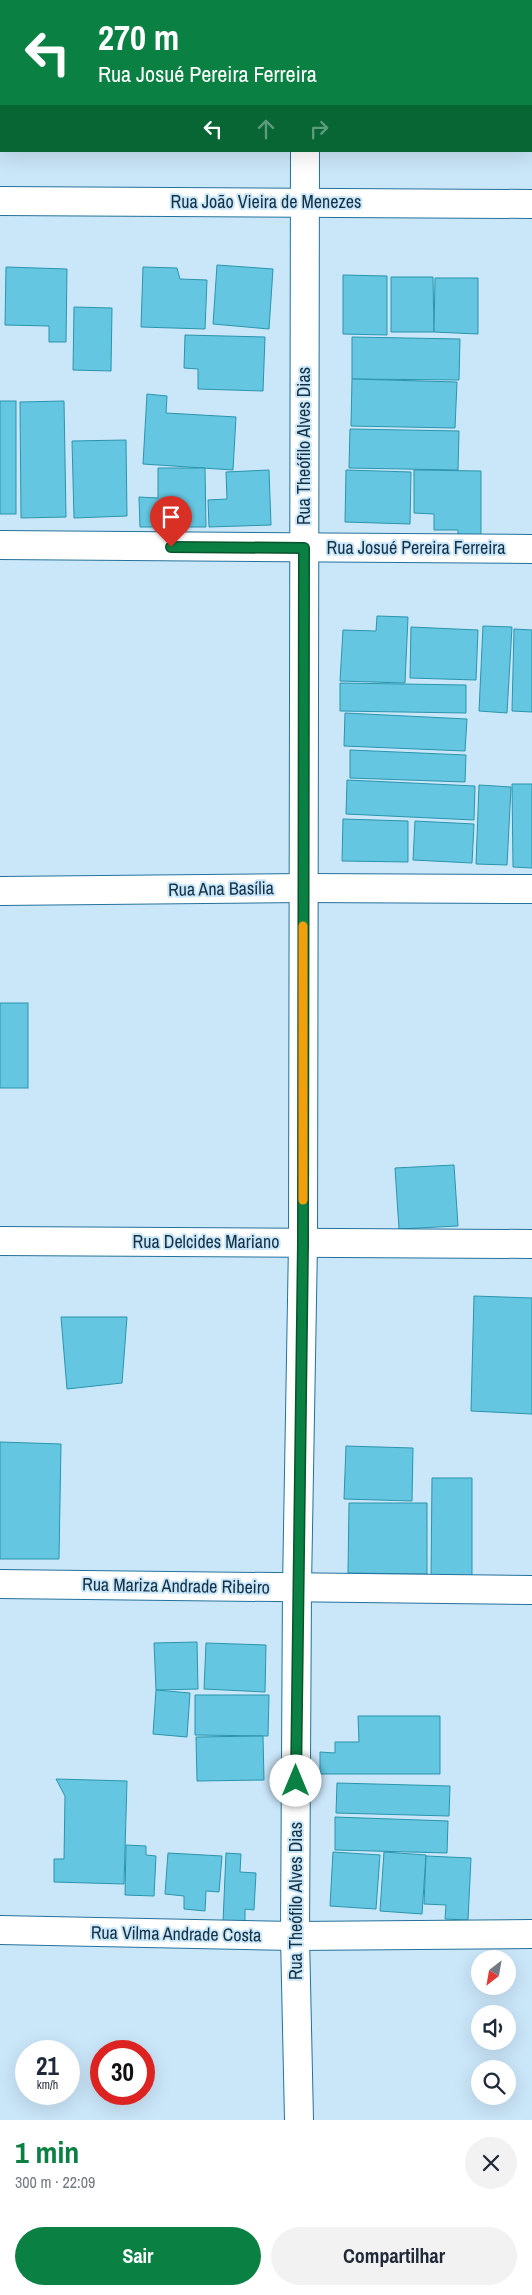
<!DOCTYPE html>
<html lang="pt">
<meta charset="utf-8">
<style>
body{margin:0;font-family:"Archivo Narrow",sans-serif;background:#f2f2f3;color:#1f2937;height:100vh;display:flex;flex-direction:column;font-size:19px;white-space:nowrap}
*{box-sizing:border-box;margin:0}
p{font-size:16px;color:#747a83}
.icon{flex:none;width:28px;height:28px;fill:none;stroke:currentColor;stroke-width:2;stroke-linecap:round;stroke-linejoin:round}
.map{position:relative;height:2120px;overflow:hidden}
.panel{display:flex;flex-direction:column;background:#fff;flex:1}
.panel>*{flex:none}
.guide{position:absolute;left:0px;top:0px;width:532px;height:152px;box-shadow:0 5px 20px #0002;background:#0b8043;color:#fff;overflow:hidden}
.needle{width:32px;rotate:211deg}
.fabs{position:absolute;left:471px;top:1950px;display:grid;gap:10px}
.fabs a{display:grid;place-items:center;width:45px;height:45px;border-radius:50%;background:#fff;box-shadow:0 5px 20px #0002;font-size:25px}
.speed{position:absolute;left:15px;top:2040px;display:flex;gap:10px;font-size:25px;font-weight:700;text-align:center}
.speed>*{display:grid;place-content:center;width:65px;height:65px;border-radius:50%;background:#fff;box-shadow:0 5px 20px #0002;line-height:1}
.speed small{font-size:12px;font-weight:400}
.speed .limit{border:8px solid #d22;background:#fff;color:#111}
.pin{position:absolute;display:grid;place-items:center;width:42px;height:42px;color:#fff;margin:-51px -21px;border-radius:50% 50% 50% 0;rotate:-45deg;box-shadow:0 0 5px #0007}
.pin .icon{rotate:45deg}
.me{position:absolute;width:55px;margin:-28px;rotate:0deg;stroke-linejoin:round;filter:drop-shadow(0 0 4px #0008)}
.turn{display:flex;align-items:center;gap:18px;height:105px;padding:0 15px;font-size:22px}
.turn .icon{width:65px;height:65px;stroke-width:2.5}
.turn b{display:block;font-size:35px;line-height:42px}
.lanes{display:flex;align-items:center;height:48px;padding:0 15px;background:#0003;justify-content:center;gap:25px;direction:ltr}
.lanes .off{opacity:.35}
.round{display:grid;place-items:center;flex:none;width:52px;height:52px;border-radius:26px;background:#f2f2f3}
.headline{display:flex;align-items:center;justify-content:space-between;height:85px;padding:0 15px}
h1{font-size:30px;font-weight:700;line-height:38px;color:#0b8043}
.primary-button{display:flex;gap:10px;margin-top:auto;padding:10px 15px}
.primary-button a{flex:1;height:58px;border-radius:30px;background:#0b8043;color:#fff;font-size:20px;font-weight:700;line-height:58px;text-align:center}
.primary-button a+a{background:#f2f2f3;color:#1f2937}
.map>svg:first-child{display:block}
.building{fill:#64c6e0;stroke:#2a95ad}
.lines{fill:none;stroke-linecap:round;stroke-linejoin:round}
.minor-casing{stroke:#24729c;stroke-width:30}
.minor{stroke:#fff;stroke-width:28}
.route-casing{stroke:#07532c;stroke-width:12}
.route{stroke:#0b8043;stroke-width:9}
.slow{stroke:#f59e0b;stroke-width:9}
.labels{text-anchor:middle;stroke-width:4;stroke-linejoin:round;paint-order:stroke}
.street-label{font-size:18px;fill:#123144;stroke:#cae6f9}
</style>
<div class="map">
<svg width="532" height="2120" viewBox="0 0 532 2120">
<rect width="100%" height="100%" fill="#cae6f9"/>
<g class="building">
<rect x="0" y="31" width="1" height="27"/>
<polygon points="217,265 273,269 269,329 213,324"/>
<polygon points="6,267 67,269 66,342 49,342 49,326 5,325"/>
<polygon points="143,267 177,268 180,279 207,280 205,329 141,327"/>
<polygon points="343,275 387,276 387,335 343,334"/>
<polygon points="391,277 433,277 434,332 391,332"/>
<polygon points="435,278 478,278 478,334 434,332"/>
<polygon points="74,307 112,308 111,371 73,370"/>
<polygon points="185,335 265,337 263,391 198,389 198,369 184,368"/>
<polygon points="352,337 460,339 459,380 352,379"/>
<polygon points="352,379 457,382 455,428 351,426"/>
<polygon points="147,394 167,396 166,413 236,417 233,470 143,464"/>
<rect x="0" y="401" width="16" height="113"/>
<polygon points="64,401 66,517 21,518 20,402"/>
<polygon points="350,429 459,431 458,470 349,468"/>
<polygon points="126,440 127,516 74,518 72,441"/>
<polygon points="158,468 205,468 206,527 140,527 139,497 158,498"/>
<polygon points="269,470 271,525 209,527 208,500 227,499 226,472"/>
<polygon points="346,470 411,472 410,524 345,522"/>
<polygon points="414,470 481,471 481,539 458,539 458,530 434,530 434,514 414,513"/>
<polygon points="377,616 408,617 405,683 340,681 343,630 376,631"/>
<polygon points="483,626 512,627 507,713 479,711"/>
<polygon points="411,627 478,630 476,680 410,678"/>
<polygon points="514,629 532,630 532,712 512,711"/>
<polygon points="340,683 466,685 466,713 340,711"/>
<polygon points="345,713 467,719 465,751 344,746"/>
<polygon points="350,750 466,755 465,782 350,778"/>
<polygon points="347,780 475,786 474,820 346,814"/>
<polygon points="512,784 532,784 532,868 513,867"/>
<polygon points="479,785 511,787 507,865 476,864"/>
<polygon points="343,819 408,821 408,862 342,861"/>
<polygon points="415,821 474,824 472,863 413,860"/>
<rect x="0" y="1003" width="28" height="85"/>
<polygon points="454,1165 458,1226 399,1229 395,1168"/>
<polygon points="474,1296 532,1298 532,1414 471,1411"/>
<polygon points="61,1317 127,1317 122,1383 67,1389"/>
<polygon points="0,1442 61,1444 59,1559 0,1559"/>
<polygon points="346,1446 413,1448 412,1501 344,1499"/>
<polygon points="432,1478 472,1478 472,1578 431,1578"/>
<polygon points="349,1503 427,1503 427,1574 348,1573"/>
<polygon points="197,1642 198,1689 156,1690 154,1643"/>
<polygon points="206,1643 266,1645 265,1692 204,1689"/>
<polygon points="156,1690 190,1693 187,1737 153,1734"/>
<polygon points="195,1695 269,1695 268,1736 195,1735"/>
<polygon points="358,1716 440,1716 440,1774 320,1774 320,1752 335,1753 335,1742 359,1742"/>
<polygon points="263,1736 264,1780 197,1781 196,1737"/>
<polygon points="56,1779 127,1781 124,1884 54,1882 54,1859 64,1859 65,1796"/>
<polygon points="337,1783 450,1786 449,1816 336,1813"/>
<polygon points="335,1817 448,1821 447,1853 335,1850"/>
<polygon points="126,1845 146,1846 146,1855 156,1856 154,1896 125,1895"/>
<polygon points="333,1852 380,1855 376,1909 330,1906"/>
<polygon points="384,1852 426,1855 422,1914 380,1911"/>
<polygon points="168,1853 222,1856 219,1892 206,1891 205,1911 184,1909 184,1896 165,1894"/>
<polygon points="226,1853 241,1854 240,1872 256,1873 254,1910 245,1909 245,1923 223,1922"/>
<polygon points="426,1856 471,1858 468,1920 445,1919 446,1905 424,1904"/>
</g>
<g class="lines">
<defs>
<g id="minor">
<polyline points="308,1 308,0"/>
<polyline points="0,201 532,204"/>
<polyline points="0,545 532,549"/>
<polyline points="0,891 303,888 532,889"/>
<polyline points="0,1241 532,1244"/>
<polyline points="0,1584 532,1590"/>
<polyline points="0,1930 295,1936 532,1934"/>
<polyline points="299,2120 295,1936 297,1587 303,1243 305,151"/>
</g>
</defs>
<use href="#minor" class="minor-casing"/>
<use href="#minor" class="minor"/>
</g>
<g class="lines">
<defs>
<polyline id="route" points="171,547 304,548 303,1243 296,1781"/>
</defs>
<use href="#route" class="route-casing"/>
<use href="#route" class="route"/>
<polyline class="slow" points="303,926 303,1200"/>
</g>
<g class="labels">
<g class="street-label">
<text x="266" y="208">Rua João Vieira de Menezes</text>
<text transform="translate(304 446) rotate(-90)" y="6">Rua Theófilo Alves Dias</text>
<text x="416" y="554">Rua Josué Pereira Ferreira</text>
<text transform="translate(221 889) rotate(-1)" y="6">Rua Ana Basília</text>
<text x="206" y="1248">Rua Delcides Mariano</text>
<text transform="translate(176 1586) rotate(1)" y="6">Rua Mariza Andrade Ribeiro</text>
<text transform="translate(296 1901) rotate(-90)" y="6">Rua Theófilo Alves Dias</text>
<text transform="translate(176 1934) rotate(1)" y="6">Rua Vilma Andrade Costa</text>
</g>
</g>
</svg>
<div class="fabs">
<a><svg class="needle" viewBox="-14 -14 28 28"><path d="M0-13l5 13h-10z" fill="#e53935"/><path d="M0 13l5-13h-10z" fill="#747a83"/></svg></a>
<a><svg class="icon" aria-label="sound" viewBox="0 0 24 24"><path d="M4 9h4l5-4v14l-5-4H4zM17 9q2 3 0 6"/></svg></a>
<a><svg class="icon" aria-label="search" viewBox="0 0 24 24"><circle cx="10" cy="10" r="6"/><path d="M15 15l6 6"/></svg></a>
</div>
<div class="speed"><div>21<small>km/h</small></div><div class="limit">30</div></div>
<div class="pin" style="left:171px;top:547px;background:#d93025"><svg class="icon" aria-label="arrive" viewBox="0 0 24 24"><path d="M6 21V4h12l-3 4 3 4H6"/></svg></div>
<svg class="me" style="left:296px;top:1781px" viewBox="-20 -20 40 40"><circle r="19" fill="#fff"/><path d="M0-13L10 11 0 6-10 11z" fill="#0b8043"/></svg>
<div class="guide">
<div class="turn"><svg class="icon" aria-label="left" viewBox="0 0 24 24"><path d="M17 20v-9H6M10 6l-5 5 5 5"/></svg><div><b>270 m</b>Rua Josué Pereira Ferreira</div></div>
<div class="lanes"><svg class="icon" aria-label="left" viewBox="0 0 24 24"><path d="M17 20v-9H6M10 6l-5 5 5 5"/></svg><svg class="icon off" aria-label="ahead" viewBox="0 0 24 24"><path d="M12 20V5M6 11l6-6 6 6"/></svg><svg class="icon off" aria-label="right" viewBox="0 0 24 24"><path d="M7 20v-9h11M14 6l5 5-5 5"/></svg></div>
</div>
</div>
<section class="panel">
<div class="headline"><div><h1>1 min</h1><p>300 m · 22:09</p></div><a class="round"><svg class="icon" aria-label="close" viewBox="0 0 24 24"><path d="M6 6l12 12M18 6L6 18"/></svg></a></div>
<div class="primary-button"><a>Sair</a><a>Compartilhar</a></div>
</section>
